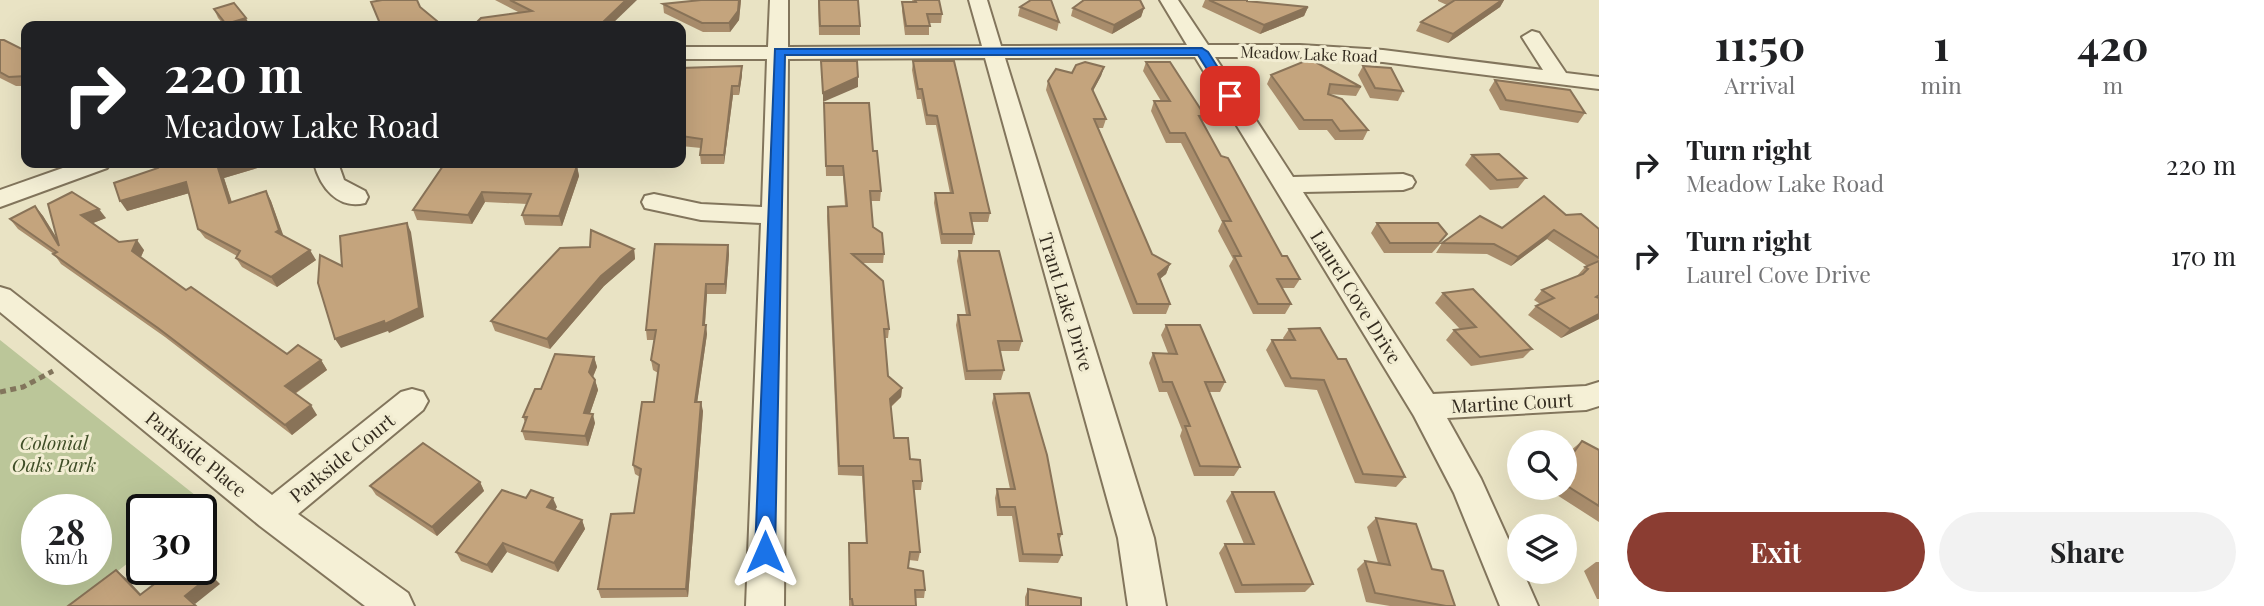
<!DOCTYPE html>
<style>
body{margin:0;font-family:"Playfair Display",serif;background:#f2f2f2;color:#202124;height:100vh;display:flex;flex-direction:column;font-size:26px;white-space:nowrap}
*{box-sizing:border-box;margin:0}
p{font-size:23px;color:#757577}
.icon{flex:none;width:38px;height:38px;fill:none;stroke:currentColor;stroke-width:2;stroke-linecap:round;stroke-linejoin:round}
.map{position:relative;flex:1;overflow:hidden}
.side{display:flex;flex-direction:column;background:#fff;width:665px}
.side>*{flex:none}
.banner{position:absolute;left:21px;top:21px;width:665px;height:147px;border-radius:14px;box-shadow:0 7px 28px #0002;background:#202124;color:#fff;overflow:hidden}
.buttons{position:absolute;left:1507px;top:430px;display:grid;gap:14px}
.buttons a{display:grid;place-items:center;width:70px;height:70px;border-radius:50%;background:#fff;box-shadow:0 7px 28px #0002;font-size:35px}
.speed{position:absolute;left:21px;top:494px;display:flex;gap:14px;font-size:35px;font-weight:700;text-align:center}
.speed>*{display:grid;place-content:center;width:91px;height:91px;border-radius:50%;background:#fff;box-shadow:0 7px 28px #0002;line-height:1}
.speed small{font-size:18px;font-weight:400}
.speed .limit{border:4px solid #111;border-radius:10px;background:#fff;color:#111}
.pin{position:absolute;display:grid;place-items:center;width:60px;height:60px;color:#fff;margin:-30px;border-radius:14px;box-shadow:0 4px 10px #0006}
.me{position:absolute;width:77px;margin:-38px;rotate:0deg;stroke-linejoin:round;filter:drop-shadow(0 0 5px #0008)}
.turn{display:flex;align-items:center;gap:24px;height:147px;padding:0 28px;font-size:32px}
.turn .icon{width:91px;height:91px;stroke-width:2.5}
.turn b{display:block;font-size:49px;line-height:60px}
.eta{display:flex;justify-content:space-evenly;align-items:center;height:119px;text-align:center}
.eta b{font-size:42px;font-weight:700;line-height:49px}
.button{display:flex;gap:14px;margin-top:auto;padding:14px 28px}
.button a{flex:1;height:80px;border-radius:42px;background:#8b3d32;color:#fff;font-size:28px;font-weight:700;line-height:80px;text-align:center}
.button a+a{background:#f2f2f2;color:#202124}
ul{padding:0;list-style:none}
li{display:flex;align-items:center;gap:21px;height:91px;padding:0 28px}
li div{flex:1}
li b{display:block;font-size:26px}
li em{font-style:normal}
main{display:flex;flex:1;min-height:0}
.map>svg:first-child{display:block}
.green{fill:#bbc699;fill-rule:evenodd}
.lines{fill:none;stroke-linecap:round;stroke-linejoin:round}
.minor-casing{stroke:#82755c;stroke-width:4}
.path{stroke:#82755c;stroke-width:5;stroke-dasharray:6 4.5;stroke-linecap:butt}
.minor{fill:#f5f0d6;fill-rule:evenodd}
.wall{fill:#a98d6c}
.shaded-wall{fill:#897358}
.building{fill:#c4a47d;stroke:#897358;stroke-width:2}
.route{fill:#1a73e8;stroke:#114b97;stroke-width:2}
.labels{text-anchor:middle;stroke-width:6;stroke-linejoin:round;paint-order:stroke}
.far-street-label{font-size:16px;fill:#332b1f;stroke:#f2edd2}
.street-label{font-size:19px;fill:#332b1f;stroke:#f2edd2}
.park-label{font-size:19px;font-style:italic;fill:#3f4e27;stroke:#f2edd2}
</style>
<main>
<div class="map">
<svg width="1599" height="606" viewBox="0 0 1599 606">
<rect width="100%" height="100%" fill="#e9e3c4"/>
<path class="green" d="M0 340 205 503 197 509H142V552L73 606H0ZM37 509H96V569H37Z"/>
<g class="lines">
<defs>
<g id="minor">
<polygon points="770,0 788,0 788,47 982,46 969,0 987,0 1001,46 1187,45 1160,0 1178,0 1208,45 1300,45 1383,50 1543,70 1522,37 1532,31 1539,33 1566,73 1599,77 1599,89 1383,62 1300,57 1215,57 1293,177 1403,174 1412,177 1415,182 1412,187 1403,190 1303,192 1433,394 1586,386 1599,382 1599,406 1586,410 1447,418 1481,479 1519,563 1519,572 1523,572 1538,606 1500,606 1454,493 1414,416 1195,57 1005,58 1154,538 1166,606 1128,606 1118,538 985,58 788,59 784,606 746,606 761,223 701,220 645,208 642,202 645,196 654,194 701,204 762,207 767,59 681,59 681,47 768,47"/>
<polygon points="77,163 111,163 107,168 0,207 0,190"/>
<path d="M314 163H338L344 180 365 191 368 197 365 203C338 210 320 187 314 163Z"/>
<polygon points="0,287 10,290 272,495 401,392 412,389 423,392 428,401 423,410 298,514 408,593 414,606 365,606 260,526 0,312"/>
</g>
</defs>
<use href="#minor" class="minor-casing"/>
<polyline class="path" points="0,392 23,387 53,371"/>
<use href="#minor" class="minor"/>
</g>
<g class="wall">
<polygon points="495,0 637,0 520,13"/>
<polygon points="701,0 741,0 739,20 730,32 703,32 664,13 663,4"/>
<polygon points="818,0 860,26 860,35 819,35"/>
<polygon points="912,0 939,0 942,14 941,23 929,23 929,35 905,35 902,11 902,2 913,2"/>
<polygon points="1205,0 1247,0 1247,1 1308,7 1304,16 1260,34 1202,7"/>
<polygon points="1438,0 1504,0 1500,7 1448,43 1416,31 1421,22 1447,5 1438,1"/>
<polygon points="1020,7 1059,22 1057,31 1018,16"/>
<polygon points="1073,8 1144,8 1141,17 1112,34 1071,16"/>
<polygon points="214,9 250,26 225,26 218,18"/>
<polygon points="0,40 26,51 26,86 16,86 0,78"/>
<polygon points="913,61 990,213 988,222 972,222 974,234 972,244 941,244 934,203 935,193 950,193 936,125 926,125 921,99 917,99 912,70"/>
<polygon points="1146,62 1205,116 1202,122 1221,156 1282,256 1300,279 1294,288 1282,288 1291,304 1285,314 1253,314 1229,266 1233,259 1218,231 1222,222 1181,143 1166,143 1151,111 1154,101 1161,101 1143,71"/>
<polygon points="1363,66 1403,91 1398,101 1370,98 1358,75"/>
<polygon points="1104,67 1101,76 1093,91 1106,119 1103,128 1098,128 1152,254 1170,264 1166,274 1160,279 1170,304 1166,314 1133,314 1046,90 1048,81 1072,73"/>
<polygon points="681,68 742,75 739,95 733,95 724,164 701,164 700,155 701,148 681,146"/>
<polygon points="1271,75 1361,87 1356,96 1328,94 1368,130 1363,140 1335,140 1327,130 1299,130 1267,84"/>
<polygon points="1495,80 1585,113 1578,123 1500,110 1489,90"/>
<polygon points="824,103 873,151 881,191 880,201 870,201 873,227 884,254 883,263 863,263 889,329 888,338 885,338 888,376 902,388 901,397 891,407 894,438 910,459 922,481 921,490 914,490 920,552 918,561 909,560 908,568 925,590 924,598 916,598 916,606 849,606 849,543 866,543 862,476 838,475 827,216 828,207 845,206 843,176 826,176"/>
<polygon points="1472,155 1526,178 1518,188 1490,190 1465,165"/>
<polygon points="156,163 274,163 224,178 232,202 266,191 271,201 283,236 316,260 277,287 242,267 236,258 237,256 205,238 198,229 189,193 127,211 158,168"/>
<polygon points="445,163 502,163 502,165 577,166 579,176 562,226 525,225 522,215 527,204 485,202 472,224 417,220 413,210"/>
<polygon points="48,204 106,218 93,223 119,242 144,250 141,257 186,290 287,354 321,360 327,370 295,394 317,415 292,435 165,337 61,264 54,254 18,229 10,219 35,206 43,216 58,240"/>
<polygon points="1566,215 1599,229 1599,319 1561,338 1528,315 1536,306 1540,304 1534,300 1542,290 1577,276 1585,267 1587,266 1547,239 1511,266 1487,254 1436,253 1442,243 1502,228"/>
<polygon points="1377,223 1440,244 1432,253 1384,253 1371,233"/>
<polygon points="728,245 729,254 726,294 707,294 705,325 707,334 697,402 703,411 688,597 601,598 598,589 634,513 640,477 635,474 633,465 654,402 658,373 653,370 651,360 654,340 647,340 646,330"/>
<polygon points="634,249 635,259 604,286 550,349 495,331 491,321"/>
<polygon points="959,251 1022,341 1019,351 1000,351 1004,370 1001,380 965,380 956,325 958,315 966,315 957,261"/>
<polygon points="1443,293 1532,349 1523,358 1471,366 1446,340 1454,330 1460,329 1435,303"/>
<polygon points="1166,325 1225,382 1220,392 1209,392 1240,467 1234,476 1194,476 1180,436 1182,430 1167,392 1159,392 1149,363 1153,353 1168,353 1161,335"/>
<polygon points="1289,329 1405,477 1396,487 1355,483 1317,390 1285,387 1266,350 1272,340 1284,340 1283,338"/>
<polygon points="594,357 597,367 593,377 595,380 598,390 590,413 595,423 588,446 525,440 522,431 525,422 523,417 541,389"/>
<polygon points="994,394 1062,534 1059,540 1062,555 1058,563 1019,562 1012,516 997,516 995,498 997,489 1010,489 992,403"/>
<polygon points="1582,441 1599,450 1599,522 1546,488 1564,488 1564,456"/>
<polygon points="480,482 484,491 437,536 376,495 370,486"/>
<polygon points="1232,492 1313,584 1305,592 1235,593 1219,553 1225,544 1244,544 1226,501"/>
<polygon points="557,507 555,510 582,520 585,529 558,572 507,552 492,573 461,561 456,552"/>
<polygon points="1376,518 1432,569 1455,606 1390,606 1366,602 1357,569 1365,561 1378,563 1367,527"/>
<polygon points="1596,562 1599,562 1599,599 1597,599 1584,571"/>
<polygon points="1028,589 1081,606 1025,606 1025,597"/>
</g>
<g class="shaded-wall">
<polygon points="626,0 637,0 610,26 583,26"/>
<polygon points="739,0 741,0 739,20 730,32 729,23"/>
<polygon points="1502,0 1504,0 1500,7 1448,43 1453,34"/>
<polygon points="1308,7 1304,16 1260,34 1264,25"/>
<polygon points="1144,8 1141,17 1112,34 1114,25"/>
<polygon points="246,18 250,26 227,26 226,24"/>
<polygon points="742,66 742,75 739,95 739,86"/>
<polygon points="1104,67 1101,76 1089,98 1092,89"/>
<polygon points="858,77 858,87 823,102 823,93"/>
<polygon points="732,86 733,95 724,164 724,155"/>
<polygon points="236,163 274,163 224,178 235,213 229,203 218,168"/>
<polygon points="601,163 624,163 602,168"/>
<polygon points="577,166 579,176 562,226 559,216"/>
<polygon points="186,182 193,192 127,211 120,201"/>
<polygon points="266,191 271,201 285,240 276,232"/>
<polygon points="482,192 485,202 472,224 468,215"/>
<polygon points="35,206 43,216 67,255 59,246"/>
<polygon points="99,209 106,218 88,225 81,215"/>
<polygon points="407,223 411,232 424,317 389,333 388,331 341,348 335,339"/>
<polygon points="1554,230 1547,239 1511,266 1518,257"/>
<polygon points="137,240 144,250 139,261 132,251"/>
<polygon points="728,245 729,254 726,294 725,284"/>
<polygon points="634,249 635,259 604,286 550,349 547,339 601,276"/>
<polygon points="310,250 316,260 277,287 271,277"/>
<polygon points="1170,264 1166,274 1153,284 1158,274"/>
<polygon points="706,284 707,294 704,335 703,325"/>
<polygon points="1599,314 1599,319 1561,338 1570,329"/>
<polygon points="706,325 707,334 696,411 695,402"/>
<polygon points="594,357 597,367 591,381 589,372"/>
<polygon points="321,360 327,370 291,396 285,386"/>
<polygon points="595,380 598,390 587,422 584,413"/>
<polygon points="902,388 901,397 889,408 890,399"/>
<polygon points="701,402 703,411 688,597 686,589"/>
<polygon points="311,405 317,415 292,435 285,425"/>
<polygon points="593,414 595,423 588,446 585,436"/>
<polygon points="480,482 484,491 437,536 432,527"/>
<polygon points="553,498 557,507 551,516 547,507"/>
<polygon points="582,520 585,529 558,572 554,563"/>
<polygon points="503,543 507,552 492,573 487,565"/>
<polygon points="201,565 220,584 195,604 185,596"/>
<polygon points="116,570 127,579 150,604 140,595"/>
</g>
<g class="building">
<polygon points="382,0 417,0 420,7 443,26 381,26 371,2"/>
<polygon points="510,0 626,0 601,24 583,26 473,26 481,18 532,11"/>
<polygon points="701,0 739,0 738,11 729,23 702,23 663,4"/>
<polygon points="819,0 858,0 860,26 820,26"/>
<polygon points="915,0 939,0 942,14 927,14 930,26 906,26 902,2 916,2"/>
<polygon points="1031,0 1051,0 1059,22 1020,7"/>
<polygon points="1084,0 1140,0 1144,8 1114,25 1073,8"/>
<polygon points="1209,0 1247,0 1247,1 1308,7 1264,25"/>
<polygon points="1455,0 1502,0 1453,34 1421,22"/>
<polygon points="234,3 246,18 226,24 214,9"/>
<polygon points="0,40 4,40 26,51 26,76 9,77 0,72"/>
<polygon points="1310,59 1361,87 1330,84 1328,94 1342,99 1368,130 1340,131 1332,120 1304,120 1271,75"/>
<polygon points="821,61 857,61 858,77 823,93"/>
<polygon points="913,61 954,61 990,213 970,213 974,234 942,234 935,193 953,193 937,116 927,115 922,89 918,89"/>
<polygon points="1085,62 1104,67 1092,89 1106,119 1094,119 1152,254 1170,264 1158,274 1170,304 1137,304 1048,81 1056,69 1072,73 1076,65"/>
<polygon points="1146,62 1170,62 1205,116 1199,116 1221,156 1228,158 1282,256 1287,256 1300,279 1277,279 1291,304 1258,304 1234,256 1241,256 1223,221 1231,221 1185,133 1170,133 1154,101 1170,101"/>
<polygon points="742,66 739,86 732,86 724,155 700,155 702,139 681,136 681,68"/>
<polygon points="1363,66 1391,68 1403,91 1375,88"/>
<polygon points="1495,80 1570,90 1585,113 1506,100"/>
<polygon points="824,103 869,103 873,151 877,151 881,191 870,191 873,227 882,233 884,254 852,254 883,281 889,329 884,329 888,376 902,388 890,399 894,438 908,438 910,459 920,460 922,481 913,481 920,552 910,552 908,568 923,571 925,590 915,590 916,606 853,606 852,599 850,599 849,543 867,543 863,466 839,466 828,207 847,206 843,166 826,166"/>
<polygon points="1499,154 1526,178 1497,180 1472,155"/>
<polygon points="156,163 236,163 218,168 229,203 266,191 279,230 276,232 310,250 271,277 236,258 240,251 198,229 186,182 120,201 114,183 158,168"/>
<polygon points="445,163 500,163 500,165 577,166 559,216 522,215 531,194 482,192 468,215 413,210"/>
<polygon points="72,192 99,209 81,215 119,242 137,240 132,251 186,290 191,287 287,354 298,345 321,360 285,386 311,405 285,425 158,328 53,254 57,252 10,219 35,206 59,246 48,204"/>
<polygon points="1544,196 1566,215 1581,214 1599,229 1599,258 1554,230 1518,257 1494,244 1442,243 1480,216 1502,228"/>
<polygon points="407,223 419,308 385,324 384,321 335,339 318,283 320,255 342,266 340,236"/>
<polygon points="1377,223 1438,223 1447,234 1439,243 1390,243"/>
<polygon points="591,230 634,249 601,276 547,339 491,321 560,248 590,247"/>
<polygon points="655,244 728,245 725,284 706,284 703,325 706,325 695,402 701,402 686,589 598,589 611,514 634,513 641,469 633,465 642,402 654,402 659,365 651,360 656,330 646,330"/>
<polygon points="959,251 999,251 1022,341 998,341 1004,370 967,371 958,315 970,315"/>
<polygon points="1599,261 1599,295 1596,297 1599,298 1599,314 1570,329 1536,306 1554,298 1542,290 1583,274 1588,269 1585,267"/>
<polygon points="1473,289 1532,349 1480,357 1454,330 1476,327 1443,293"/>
<polygon points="1166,325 1200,325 1225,382 1205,382 1240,467 1200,466 1185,426 1190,426 1172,382 1163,382 1153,353 1177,354"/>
<polygon points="1320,328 1338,359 1346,359 1405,477 1363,474 1324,380 1291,378 1272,340 1295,340 1289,329"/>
<polygon points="555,354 594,357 589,372 595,380 584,413 593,414 585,436 522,431 527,417 523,417 535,389 541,389"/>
<polygon points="1029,393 1047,455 1062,534 1058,534 1062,555 1023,554 1015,507 1000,507 997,489 1015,489 994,394"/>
<polygon points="1582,441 1599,450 1599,506 1564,484 1564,459 1570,451 1574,452"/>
<polygon points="423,443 480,482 432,527 370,486"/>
<polygon points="502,490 526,498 531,490 553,498 547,507 582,520 554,563 503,543 487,565 456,552"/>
<polygon points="1232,492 1274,492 1313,584 1242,585 1225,544 1254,544"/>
<polygon points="1376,518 1416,524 1432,569 1443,571 1455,606 1446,606 1375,593 1365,561 1390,565"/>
<polygon points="201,566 211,575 185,596 196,606 68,606 116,570 140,595 174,569 201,569"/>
<polygon points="1028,589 1081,598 1081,606 1028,606"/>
</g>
<polygon class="route" points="1202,48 1208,52 1236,96 1234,99 1226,99 1198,55 785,55 775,552 772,559 765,561 758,559 755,552 775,49"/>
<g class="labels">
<g class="far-street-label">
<text transform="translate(1309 54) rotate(2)" y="6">Meadow Lake Road</text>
</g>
<g class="street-label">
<text transform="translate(1356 297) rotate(58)" y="7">Laurel Cove Drive</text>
<text transform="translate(1066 302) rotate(73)" y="7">Trant Lake Drive</text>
<text transform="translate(1512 403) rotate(-3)" y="7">Martine Court</text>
<text transform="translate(196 454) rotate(39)" y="7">Parkside Place</text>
<text transform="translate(342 458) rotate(-39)" y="7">Parkside Court</text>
</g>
<g class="park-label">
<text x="54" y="450">Colonial<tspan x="54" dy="22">Oaks Park</tspan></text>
</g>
</g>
</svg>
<div class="buttons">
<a><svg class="icon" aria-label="search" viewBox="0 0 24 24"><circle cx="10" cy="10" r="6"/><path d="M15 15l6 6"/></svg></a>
<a><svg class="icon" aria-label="layers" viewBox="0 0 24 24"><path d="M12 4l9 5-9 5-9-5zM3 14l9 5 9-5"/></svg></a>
</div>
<div class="speed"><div>28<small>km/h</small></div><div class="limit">30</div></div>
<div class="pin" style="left:1230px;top:96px;background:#d93025"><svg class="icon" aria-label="arrive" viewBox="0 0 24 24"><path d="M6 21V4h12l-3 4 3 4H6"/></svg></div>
<svg class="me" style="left:765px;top:552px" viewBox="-20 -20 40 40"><path d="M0-17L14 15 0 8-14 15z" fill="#1a73e8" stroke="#fff" stroke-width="4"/></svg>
<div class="banner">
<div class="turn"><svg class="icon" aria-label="right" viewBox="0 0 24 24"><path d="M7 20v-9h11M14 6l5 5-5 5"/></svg><div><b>220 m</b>Meadow Lake Road</div></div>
</div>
</div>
<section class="side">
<div class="eta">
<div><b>11:50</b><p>Arrival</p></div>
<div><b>1</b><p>min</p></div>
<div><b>420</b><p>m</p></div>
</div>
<ul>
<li><svg class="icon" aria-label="right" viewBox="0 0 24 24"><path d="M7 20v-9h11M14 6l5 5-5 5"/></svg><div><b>Turn right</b><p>Meadow Lake Road</p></div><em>220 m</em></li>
<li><svg class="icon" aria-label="right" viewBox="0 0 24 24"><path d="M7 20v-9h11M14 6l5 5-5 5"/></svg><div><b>Turn right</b><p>Laurel Cove Drive</p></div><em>170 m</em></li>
</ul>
<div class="button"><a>Exit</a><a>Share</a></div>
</section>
</main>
